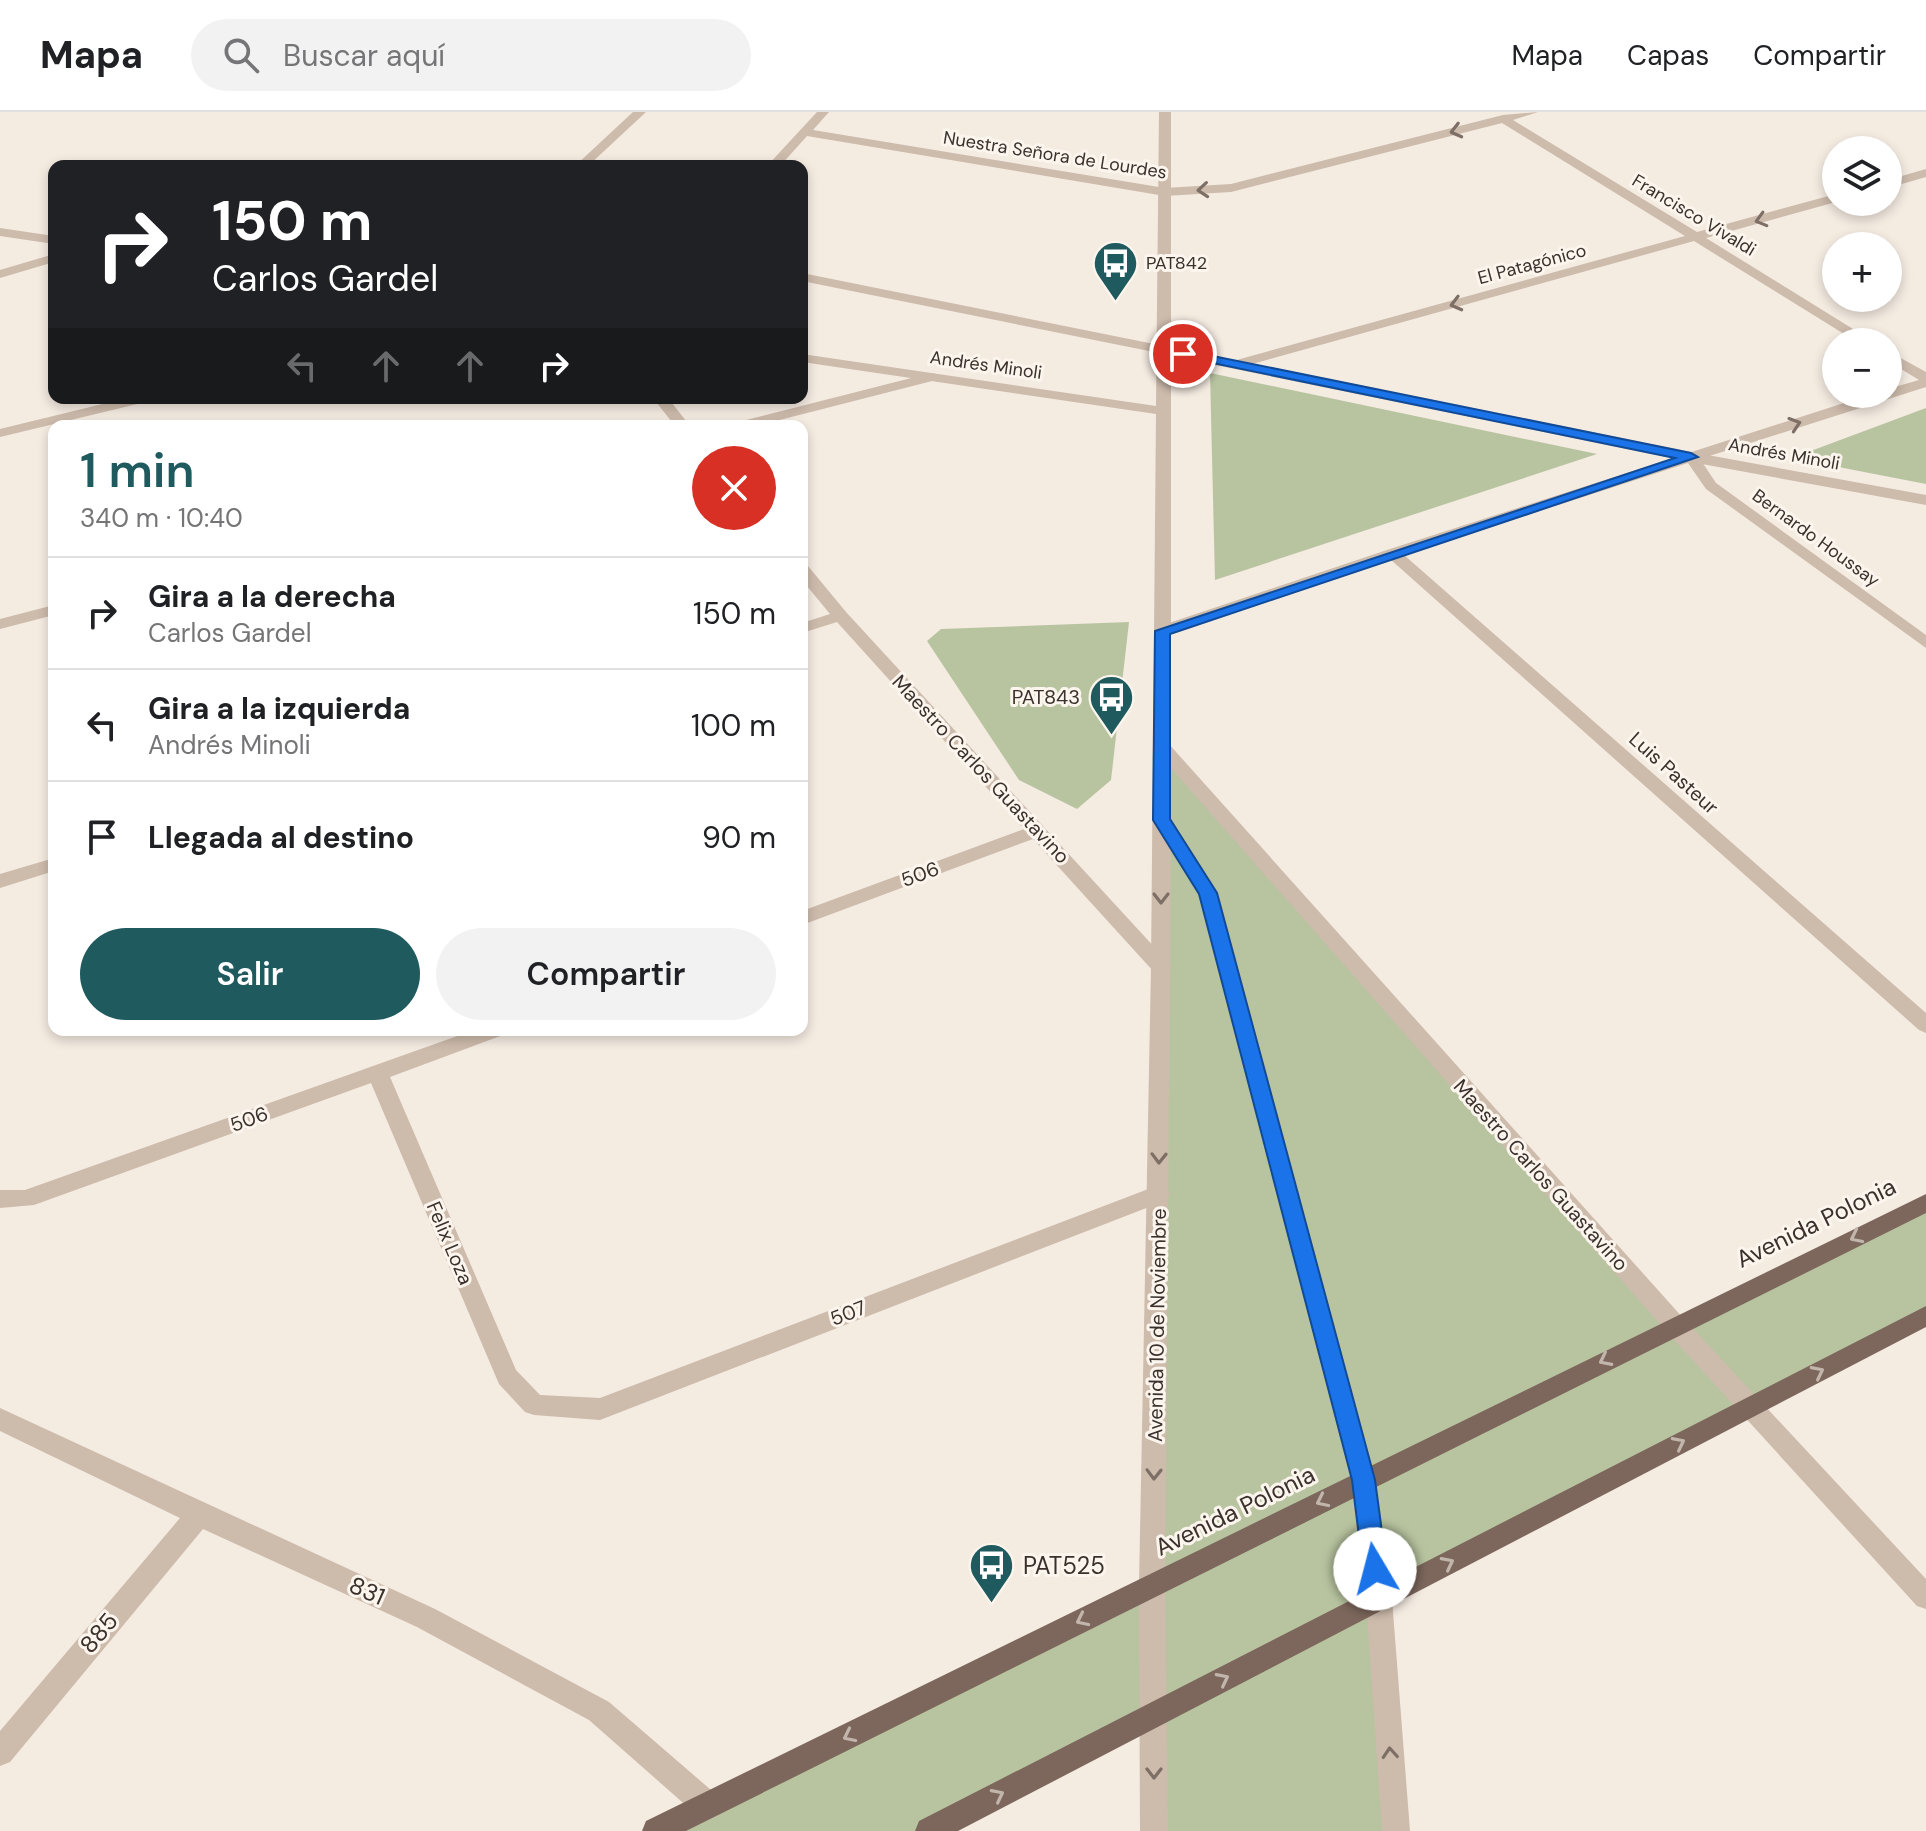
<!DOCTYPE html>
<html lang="es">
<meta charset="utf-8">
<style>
body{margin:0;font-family:"DM Sans",sans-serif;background:#f2f2f2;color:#202124;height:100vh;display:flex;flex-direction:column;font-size:30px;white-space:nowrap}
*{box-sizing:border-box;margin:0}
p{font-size:26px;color:#757577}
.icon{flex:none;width:44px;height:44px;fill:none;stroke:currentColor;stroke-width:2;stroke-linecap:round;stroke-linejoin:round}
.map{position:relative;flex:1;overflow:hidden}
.drawer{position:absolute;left:48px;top:308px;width:760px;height:616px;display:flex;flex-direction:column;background:#fff;border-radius:16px;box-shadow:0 4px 12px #0003}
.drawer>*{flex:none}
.banner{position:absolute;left:48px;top:48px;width:760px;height:244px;border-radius:16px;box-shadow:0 4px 12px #0003;background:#202124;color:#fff;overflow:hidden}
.controls{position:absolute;left:1822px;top:24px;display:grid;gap:16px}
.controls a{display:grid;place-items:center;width:80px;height:80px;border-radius:50%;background:#fff;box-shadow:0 4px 12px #0003;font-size:40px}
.pin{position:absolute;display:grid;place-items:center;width:68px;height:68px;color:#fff;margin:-34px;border:4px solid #fff;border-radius:50%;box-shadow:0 2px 8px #0007}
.me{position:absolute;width:88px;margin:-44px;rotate:352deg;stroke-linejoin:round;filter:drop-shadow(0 0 6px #0008)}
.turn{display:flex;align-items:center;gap:28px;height:168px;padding:0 32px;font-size:36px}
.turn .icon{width:104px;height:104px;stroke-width:2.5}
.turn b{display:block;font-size:56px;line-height:68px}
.lanes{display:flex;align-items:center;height:76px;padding:0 32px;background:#0003;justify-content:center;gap:40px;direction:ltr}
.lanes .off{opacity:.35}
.round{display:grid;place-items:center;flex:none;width:84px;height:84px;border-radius:42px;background:#f2f2f2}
.overview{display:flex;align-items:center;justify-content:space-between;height:136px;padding:0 32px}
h1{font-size:48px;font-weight:600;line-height:60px;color:#1f5a5e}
.primary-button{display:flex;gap:16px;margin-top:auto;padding:16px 32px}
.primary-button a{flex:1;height:92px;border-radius:48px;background:#1f5a5e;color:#fff;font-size:32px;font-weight:600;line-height:92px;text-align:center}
.primary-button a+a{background:#f2f2f2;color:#202124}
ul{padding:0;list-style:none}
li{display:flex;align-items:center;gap:24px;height:112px;padding:0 32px;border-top:2px solid #e0e0e0}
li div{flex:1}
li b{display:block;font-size:30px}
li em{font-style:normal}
header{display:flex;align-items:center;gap:48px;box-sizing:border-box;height:112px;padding:0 40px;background:#fff;border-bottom:2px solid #e0e0e0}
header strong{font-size:38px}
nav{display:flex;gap:44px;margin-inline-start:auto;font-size:28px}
.search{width:560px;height:72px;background:#f2f2f2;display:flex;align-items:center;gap:20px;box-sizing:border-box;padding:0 28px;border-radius:44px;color:#757577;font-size:30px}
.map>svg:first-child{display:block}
.green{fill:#b8c4a0}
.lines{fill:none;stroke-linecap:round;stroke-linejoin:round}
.minor{fill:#cdbbac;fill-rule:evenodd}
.tertiary{fill:#cdbbac;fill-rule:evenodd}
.primary{fill:#7d675c;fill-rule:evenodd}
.oneway{stroke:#7d6f65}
.oneway2{stroke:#c2b5ac}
.route{fill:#1a73e8;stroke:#114b97;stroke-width:2}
.labels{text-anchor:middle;stroke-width:6;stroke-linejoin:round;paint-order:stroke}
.far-street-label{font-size:18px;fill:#3b302b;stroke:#fbf5ee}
.far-poi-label{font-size:18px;fill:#3b302b;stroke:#fbf5ee;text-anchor:start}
.poi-label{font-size:20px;fill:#3b302b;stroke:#fbf5ee;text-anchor:end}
.street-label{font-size:20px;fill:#3b302b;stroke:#fbf5ee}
.near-street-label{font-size:24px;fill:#3b302b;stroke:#fbf5ee}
.near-poi-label{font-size:24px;fill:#3b302b;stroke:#fbf5ee;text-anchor:start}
</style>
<header>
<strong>Mapa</strong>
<div class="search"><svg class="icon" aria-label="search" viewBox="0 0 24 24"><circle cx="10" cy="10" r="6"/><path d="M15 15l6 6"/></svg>Buscar aquí</div>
<nav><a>Mapa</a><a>Capas</a><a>Compartir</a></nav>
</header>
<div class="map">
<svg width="1926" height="1719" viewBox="0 0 1926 1719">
<rect width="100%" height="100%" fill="#f4ebe1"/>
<g class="green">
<polygon points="1210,261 1597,342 1215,468"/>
<polygon points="1926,296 1926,372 1792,346"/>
<polygon points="1129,510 1111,668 1077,697 1019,668 927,529 941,517"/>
<polygon points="1162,635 1675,1213 1926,1091 1926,1204 1379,1487 1396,1719 1154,1719 1154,1604 929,1719 656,1719 1152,1473"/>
</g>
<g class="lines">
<g class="minor">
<polygon points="633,0 646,0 588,54 575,54"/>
<polygon points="817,0 829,0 813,18 1165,76 1231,72 1503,3 1538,0 1513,8 1697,120 1836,82 1836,90 1706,126 1874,230 1857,230 1694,129 1238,256 1233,255 1233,249 1685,124 1502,11 1231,80 1165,84 807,24 780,54 767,54"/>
<polygon points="1926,57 1926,65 1888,76 1888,68"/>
<polygon points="54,142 54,150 0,166 0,158"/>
<polygon points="802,161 1164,234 1171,238 1164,242 802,169"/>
<polygon points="1888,239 1926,260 1926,275 1700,347 1716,371 1926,523 1926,536 1706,377 1688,351 1404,443 1926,901 1926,921 1919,918 1390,447 1169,523 1163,524 1155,519 1157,515 1387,438 1872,282 1888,282 1888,277 1919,268 1888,249"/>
<polygon points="931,261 936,262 936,268 756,314 732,314 734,311"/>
<polygon points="127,286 152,286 150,289 0,325 0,317"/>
<polygon points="653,286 668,286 690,314 675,314"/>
<polygon points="802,452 808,454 846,500 1168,850 1171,855 1168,860 1154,860 1033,727 802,813 802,799 1024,717 837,510 802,521 802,511 830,502 802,468"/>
<polygon points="54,493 54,503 0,517 0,507"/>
<polygon points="1162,629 1168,631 1683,1206 1926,1467 1926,1497 1917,1494 1667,1220 1156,639 1153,635"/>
<polygon points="54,746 54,759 0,776 0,762"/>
<polygon points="474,918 506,918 503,923 390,965 516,1258 540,1283 600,1286 1151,1076 1159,1073 1167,1076 1170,1082 1167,1088 600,1308 534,1303 525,1300 499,1272 371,971 34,1093 0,1096 0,1078 25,1078"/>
<polygon points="0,1296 435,1497 609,1590 718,1684 722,1694 718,1704 708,1708 698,1704 589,1608 417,1515 203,1417 10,1650 0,1654 0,1619 180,1406 0,1319"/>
</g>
<g class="tertiary">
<polygon points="1159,0 1171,0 1171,235 1691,340 1926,383 1926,393 1691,350 1171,244 1171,709 1218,781 1375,1368 1392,1487 1410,1719 1382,1719 1366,1487 1351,1368 1199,781 1171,738 1165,1473 1168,1719 1140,1719 1139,1473 1151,855 1156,302 802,250 802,242 1156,294"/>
<polygon points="0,116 54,124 54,132 0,124"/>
</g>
<g class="primary">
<polygon points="1926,1082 1926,1101 686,1719 642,1719 646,1709"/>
<polygon points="1926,1194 1926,1215 958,1719 915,1719 919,1709"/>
</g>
</g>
<defs><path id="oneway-chevron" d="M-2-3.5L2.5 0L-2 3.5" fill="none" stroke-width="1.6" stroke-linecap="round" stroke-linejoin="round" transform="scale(2)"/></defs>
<g class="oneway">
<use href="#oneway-chevron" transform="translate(1456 19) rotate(166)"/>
<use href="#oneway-chevron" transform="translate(1203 78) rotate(175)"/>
<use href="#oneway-chevron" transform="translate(1761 108) rotate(164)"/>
<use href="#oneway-chevron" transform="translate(1456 192) rotate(165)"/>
<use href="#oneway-chevron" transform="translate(1795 312) rotate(-18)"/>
<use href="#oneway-chevron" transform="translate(1161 786) rotate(90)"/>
<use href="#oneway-chevron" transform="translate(1159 1046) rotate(91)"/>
<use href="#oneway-chevron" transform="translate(1154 1362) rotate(91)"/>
<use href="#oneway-chevron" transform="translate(1390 1641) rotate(-94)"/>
<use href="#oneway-chevron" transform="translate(1154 1661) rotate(90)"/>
</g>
<g class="oneway2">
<use href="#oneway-chevron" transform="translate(1856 1125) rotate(154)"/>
<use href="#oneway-chevron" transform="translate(1605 1248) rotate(153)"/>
<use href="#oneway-chevron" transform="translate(1818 1260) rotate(-27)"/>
<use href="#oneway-chevron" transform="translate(1679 1331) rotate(-27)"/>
<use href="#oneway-chevron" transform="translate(1322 1389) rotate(154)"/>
<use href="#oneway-chevron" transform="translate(1448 1451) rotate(-27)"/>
<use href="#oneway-chevron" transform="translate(1082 1508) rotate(154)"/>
<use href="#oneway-chevron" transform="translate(1223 1567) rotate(-27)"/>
<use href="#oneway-chevron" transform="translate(849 1624) rotate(154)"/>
<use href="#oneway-chevron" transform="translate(998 1683) rotate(-27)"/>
</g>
<polygon class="route" points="1183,238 1691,341 1698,345 1170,522 1170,707 1217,781 1375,1368 1387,1457 1383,1465 1375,1468 1367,1465 1363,1457 1352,1368 1199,782 1153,708 1155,519 1675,346 1178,244 1178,239"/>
<defs>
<symbol id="bus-pin" viewBox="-11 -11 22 30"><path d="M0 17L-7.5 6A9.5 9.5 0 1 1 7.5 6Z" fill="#1f5a5e" stroke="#fbf5ee"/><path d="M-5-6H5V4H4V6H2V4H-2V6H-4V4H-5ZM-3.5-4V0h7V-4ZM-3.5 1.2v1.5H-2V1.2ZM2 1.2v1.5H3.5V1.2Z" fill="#fff"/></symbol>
</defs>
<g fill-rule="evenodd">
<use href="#bus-pin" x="1090" y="126" width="51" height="69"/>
<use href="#bus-pin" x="1086" y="560" width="51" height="69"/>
<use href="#bus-pin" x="966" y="1428" width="51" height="69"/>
</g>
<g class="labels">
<g class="far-street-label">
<text transform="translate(1055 43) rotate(9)" y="6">Nuestra Señora de Lourdes</text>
<text transform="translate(1694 103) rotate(31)" y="6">Francisco Vivaldi</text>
<text transform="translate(1532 152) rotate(-15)" y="6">El Patagónico</text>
<text transform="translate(986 253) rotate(8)" y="6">Andrés Minoli</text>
<text transform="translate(1784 342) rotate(10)" y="6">Andrés Minoli</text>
<text transform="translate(1816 426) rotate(36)" y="6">Bernardo Houssay</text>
</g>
<g class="far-poi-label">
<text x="1146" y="157">PAT842</text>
</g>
<g class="poi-label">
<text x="1080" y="592">PAT843</text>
</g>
<g class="street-label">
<text transform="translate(981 657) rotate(47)" y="7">Maestro Carlos Guastavino</text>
<text transform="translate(1674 661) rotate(42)" y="7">Luis Pasteur</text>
<text transform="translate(920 762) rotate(-20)" y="7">506</text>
<text transform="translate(249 1007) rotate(-20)" y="7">506</text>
<text transform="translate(1541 1063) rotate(48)" y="7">Maestro Carlos Guastavino</text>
<text transform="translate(450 1131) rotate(67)" y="7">Felix Loza</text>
<text transform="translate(848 1201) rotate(-21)" y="7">507</text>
<text transform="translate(1157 1213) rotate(-89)" y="7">Avenida 10 de Noviembre</text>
</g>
<g class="near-street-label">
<text transform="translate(1816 1111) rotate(-26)" y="8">Avenida Polonia</text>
<text transform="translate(1235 1399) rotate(-26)" y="8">Avenida Polonia</text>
<text transform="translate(367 1479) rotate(24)" y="8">831</text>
<text transform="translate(99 1521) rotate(-50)" y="8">885</text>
</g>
<g class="near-poi-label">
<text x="1023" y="1462">PAT525</text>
</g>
</g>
</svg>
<div class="controls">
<a><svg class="icon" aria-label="layers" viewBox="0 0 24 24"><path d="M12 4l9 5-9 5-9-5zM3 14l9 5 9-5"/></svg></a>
<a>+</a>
<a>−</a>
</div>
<div class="pin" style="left:1183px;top:242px;background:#d93025"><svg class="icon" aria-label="arrive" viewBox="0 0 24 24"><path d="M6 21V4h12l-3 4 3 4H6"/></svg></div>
<svg class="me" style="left:1375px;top:1457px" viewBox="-20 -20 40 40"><circle r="19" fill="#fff"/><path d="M0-13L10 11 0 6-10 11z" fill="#1a73e8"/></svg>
<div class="banner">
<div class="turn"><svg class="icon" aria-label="right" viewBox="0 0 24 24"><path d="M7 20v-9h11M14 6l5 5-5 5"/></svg><div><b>150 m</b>Carlos Gardel</div></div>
<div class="lanes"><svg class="icon off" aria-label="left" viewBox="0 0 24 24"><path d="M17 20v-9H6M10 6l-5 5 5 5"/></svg><svg class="icon off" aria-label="ahead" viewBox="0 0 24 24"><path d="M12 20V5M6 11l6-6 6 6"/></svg><svg class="icon off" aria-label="ahead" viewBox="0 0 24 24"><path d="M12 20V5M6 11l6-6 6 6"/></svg><svg class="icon" aria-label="right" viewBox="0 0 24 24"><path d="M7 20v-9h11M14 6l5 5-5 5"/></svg></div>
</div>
<section class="drawer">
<div class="overview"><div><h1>1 min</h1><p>340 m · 10:40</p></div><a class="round" style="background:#d93025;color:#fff"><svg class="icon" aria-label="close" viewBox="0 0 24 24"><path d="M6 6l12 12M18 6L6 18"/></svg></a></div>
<ul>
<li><svg class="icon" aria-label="right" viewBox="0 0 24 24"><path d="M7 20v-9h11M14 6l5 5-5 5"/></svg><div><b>Gira a la derecha</b><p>Carlos Gardel</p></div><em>150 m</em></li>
<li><svg class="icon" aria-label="left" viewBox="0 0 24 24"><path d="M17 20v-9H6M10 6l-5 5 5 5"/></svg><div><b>Gira a la izquierda</b><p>Andrés Minoli</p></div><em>100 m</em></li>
<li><svg class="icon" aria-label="arrive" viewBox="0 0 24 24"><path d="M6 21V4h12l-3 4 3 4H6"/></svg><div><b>Llegada al destino</b></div><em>90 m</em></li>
</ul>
<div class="primary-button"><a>Salir</a><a>Compartir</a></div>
</section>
</div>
